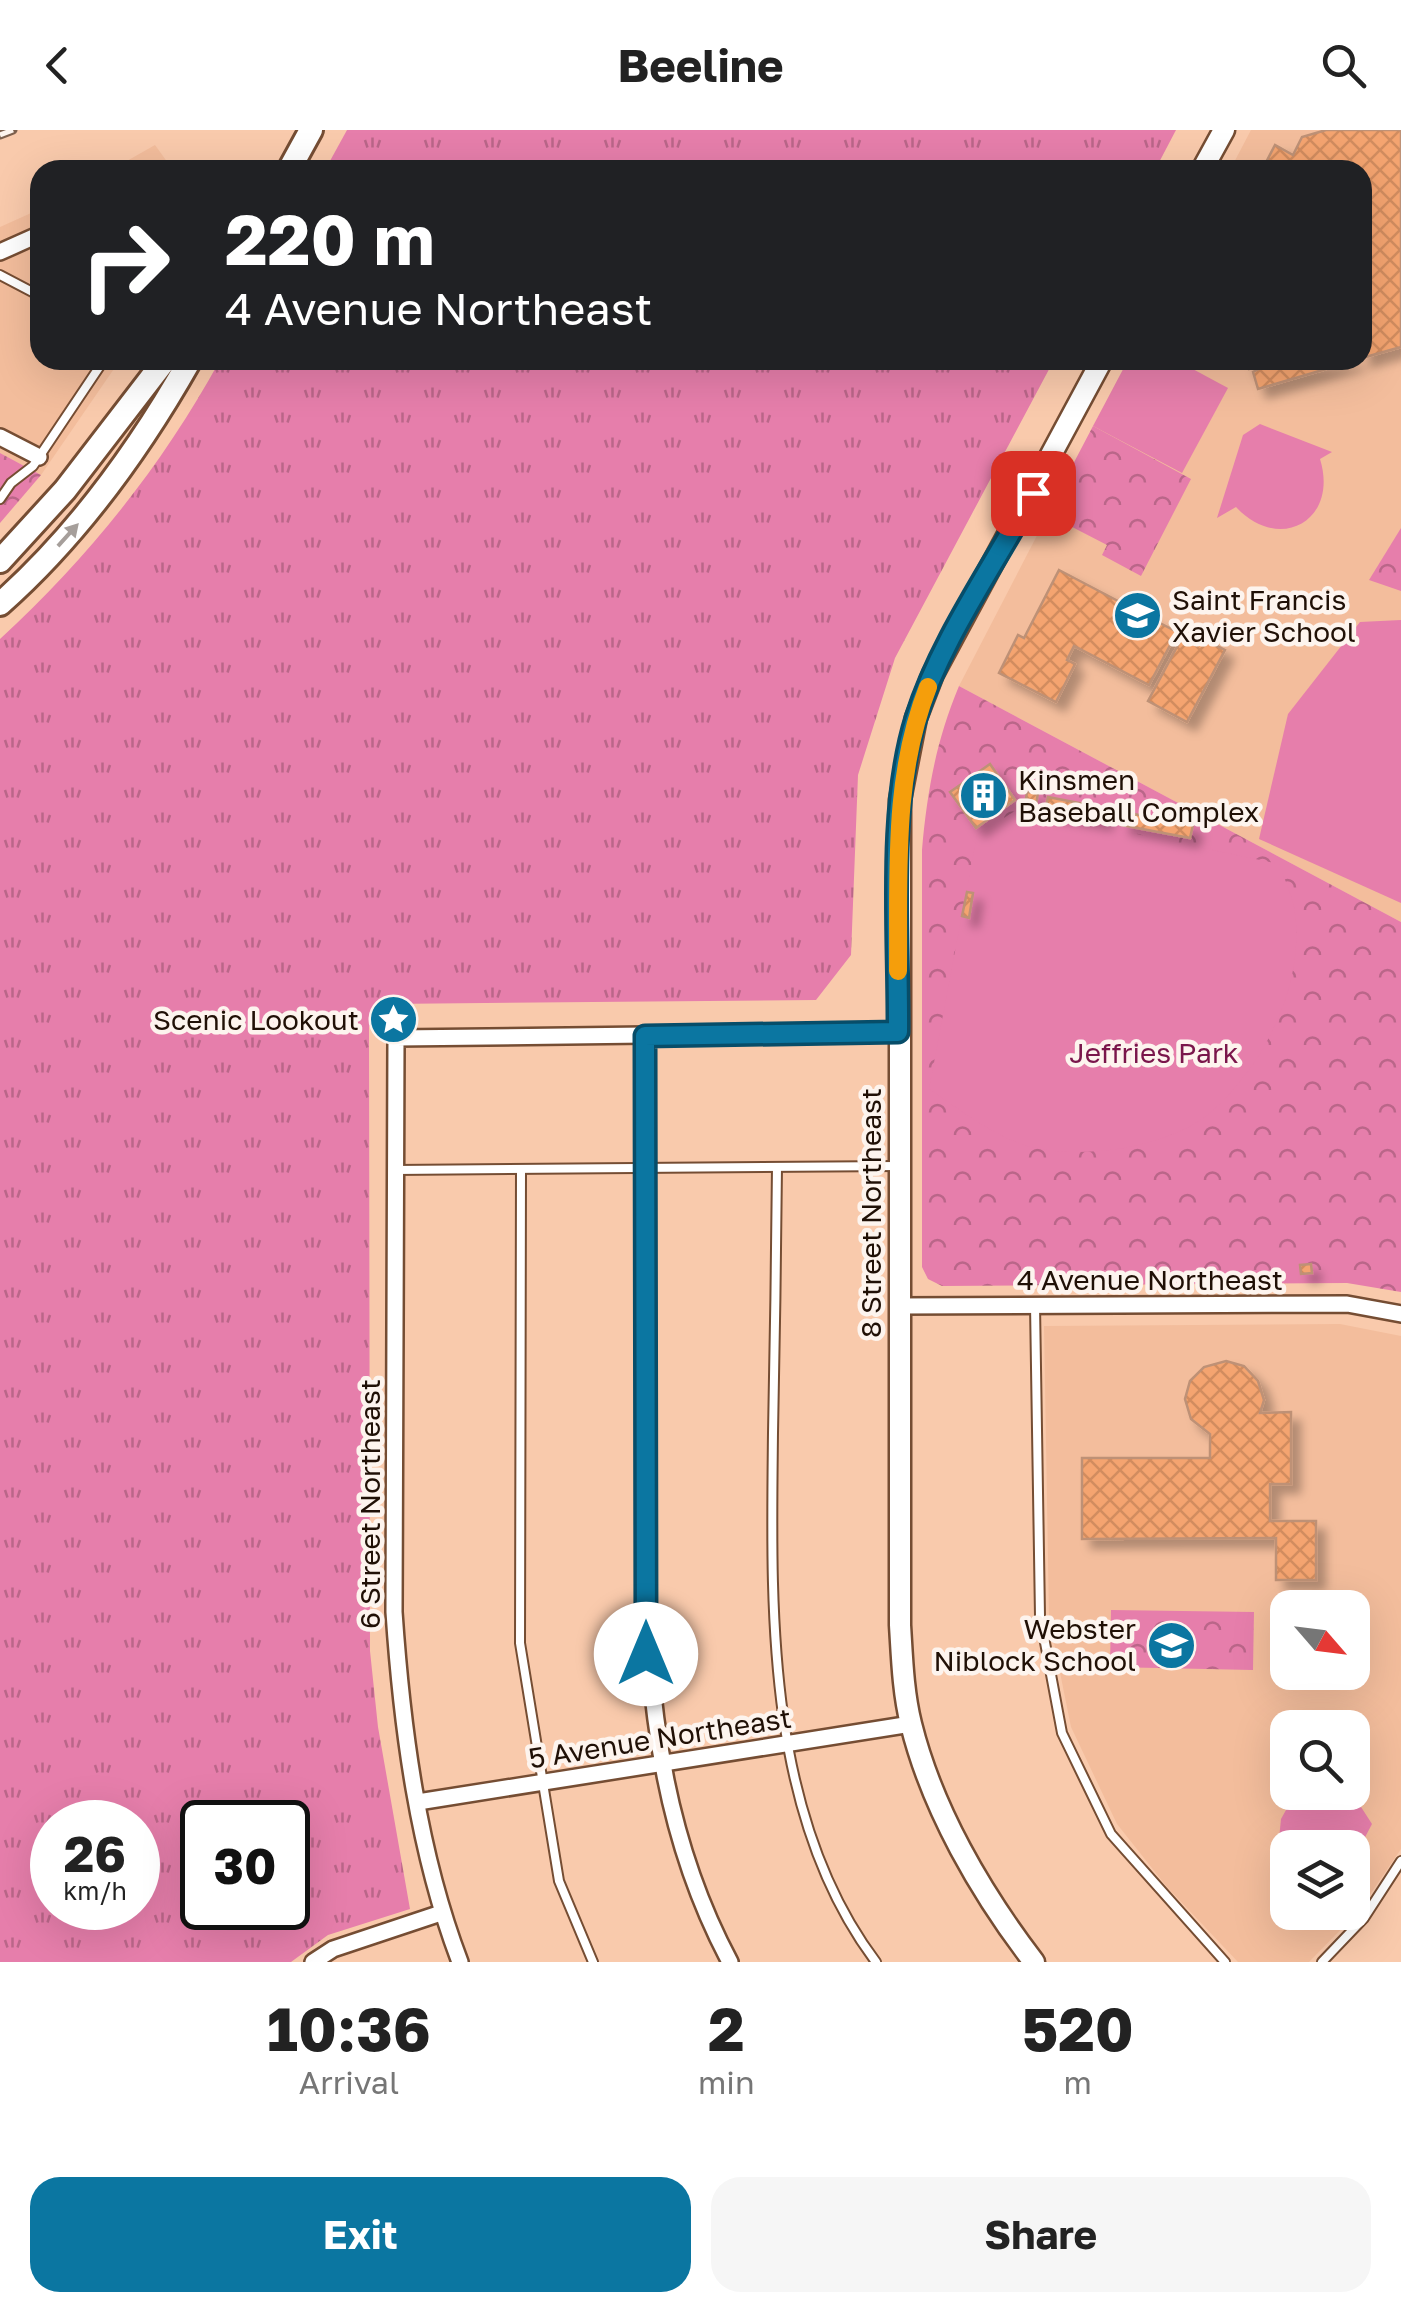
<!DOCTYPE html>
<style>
body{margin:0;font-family:"Golos Text",sans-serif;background:#f6f6f6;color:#222;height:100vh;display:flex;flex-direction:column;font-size:38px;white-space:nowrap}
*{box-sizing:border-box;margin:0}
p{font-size:32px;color:#767676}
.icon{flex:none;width:55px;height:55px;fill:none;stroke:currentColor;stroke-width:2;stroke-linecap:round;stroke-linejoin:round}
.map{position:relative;height:1832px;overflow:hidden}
.details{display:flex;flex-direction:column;background:#fff;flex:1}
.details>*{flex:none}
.top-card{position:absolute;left:30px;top:30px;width:1342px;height:210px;border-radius:30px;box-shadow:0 10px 40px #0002;background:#202124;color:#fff;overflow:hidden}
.needle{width:65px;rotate:118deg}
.fabs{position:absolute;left:1270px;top:1460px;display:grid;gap:20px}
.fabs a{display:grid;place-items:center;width:100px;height:100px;border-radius:20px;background:#fff;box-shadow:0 10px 40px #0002;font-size:50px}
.speed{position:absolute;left:30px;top:1670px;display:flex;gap:20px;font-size:50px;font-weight:700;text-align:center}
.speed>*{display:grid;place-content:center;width:130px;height:130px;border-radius:50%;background:#fff;box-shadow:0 10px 40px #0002;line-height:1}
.speed small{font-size:25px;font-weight:400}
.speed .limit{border:5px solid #111;border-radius:15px;background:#fff;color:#111}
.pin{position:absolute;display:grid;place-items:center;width:85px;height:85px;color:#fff;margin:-42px;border-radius:20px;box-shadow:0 5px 15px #0006}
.me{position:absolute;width:110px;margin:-55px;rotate:0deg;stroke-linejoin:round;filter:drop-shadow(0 0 8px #0008)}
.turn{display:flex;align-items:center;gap:35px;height:210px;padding:0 30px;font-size:45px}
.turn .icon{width:130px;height:130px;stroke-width:2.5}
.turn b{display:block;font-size:70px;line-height:85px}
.eta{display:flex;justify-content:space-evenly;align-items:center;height:170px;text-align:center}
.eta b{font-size:60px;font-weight:700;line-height:70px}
.primary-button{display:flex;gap:20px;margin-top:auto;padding:20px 30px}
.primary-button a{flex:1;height:115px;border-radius:30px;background:#0b76a1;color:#fff;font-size:40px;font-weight:700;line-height:115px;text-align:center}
.primary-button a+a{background:#f6f6f6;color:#222}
header{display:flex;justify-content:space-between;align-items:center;height:130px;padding:0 30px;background:#fff;font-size:45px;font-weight:700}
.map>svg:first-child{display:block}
.built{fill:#f3bd9c;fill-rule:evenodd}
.grass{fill:url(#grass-tufts);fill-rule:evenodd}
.park{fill:url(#park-crowns)}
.garden{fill:#e67eab}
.building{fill:url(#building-cross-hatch);stroke:#be9176;stroke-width:2.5;filter:url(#shadow)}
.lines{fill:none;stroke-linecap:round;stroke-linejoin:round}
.service-casing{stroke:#754d33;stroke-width:12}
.minor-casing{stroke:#754d33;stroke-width:20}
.tertiary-casing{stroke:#754d33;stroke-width:25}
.secondary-casing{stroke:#754d33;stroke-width:28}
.service{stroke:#fff;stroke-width:8}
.minor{stroke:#fff;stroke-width:15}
.tertiary{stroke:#fff;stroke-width:20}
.secondary{stroke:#fff;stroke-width:22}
.rail-casing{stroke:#7d604d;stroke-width:9}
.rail{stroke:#fdf4ee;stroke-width:5;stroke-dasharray:15;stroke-linecap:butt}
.oneway{fill:#a69f9b}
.route-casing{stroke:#074d69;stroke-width:25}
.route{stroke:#0b76a1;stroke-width:18}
.slow{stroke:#f59e0b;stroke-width:18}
.labels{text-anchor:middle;stroke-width:9;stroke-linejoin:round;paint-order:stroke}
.poi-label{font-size:28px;fill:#201006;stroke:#fdf4ee;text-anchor:start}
.park-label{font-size:28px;fill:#7a164b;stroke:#fdf4ee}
.street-label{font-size:28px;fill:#201006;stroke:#fdf4ee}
</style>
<header><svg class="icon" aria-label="back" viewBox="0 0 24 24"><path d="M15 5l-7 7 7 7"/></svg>Beeline<svg class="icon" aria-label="search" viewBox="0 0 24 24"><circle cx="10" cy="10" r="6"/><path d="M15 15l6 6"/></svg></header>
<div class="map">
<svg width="1401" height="1832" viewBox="0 0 1401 1832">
<defs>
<pattern id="grass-tufts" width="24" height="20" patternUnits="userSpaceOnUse" patternTransform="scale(2.5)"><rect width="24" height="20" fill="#e67eab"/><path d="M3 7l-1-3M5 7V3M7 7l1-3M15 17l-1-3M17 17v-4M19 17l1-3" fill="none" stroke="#ba6689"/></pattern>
<pattern id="park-crowns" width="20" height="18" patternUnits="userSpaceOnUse" patternTransform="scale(2.5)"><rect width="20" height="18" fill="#e67eab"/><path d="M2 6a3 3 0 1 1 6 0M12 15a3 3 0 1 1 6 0" fill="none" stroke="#ba6689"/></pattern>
<pattern id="building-cross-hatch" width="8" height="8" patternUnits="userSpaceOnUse" patternTransform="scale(2.5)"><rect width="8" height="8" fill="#f4a46f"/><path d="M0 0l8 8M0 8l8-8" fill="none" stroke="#d18c5f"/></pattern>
<filter id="shadow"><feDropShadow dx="9" dy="9" stdDeviation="5" flood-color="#0004"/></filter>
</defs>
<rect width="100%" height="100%" fill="#f9caac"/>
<g class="built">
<polygon points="1251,0 1401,0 1401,792 959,556 1128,230 1362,230 1362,40 1230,40"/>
<polygon points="155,15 173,40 111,40"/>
<polygon points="40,79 40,230 120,230 41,345 0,323 0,97"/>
<path d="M1340 1194 1401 1206V1719L1358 1782 1309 1832H1238L1167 1757 1117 1694 1071 1597 1049 1488 1044 1196ZM1288 1478H1352V1542H1288ZM1288 1598H1352V1662H1288ZM1288 1718H1352V1782H1288Z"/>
</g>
<g class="grass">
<polygon points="347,0 1176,0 1155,40 325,40"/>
<path d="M220 230H1054L895 528 858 645 851 825 816 870 387 874 369 897 370 1521 378 1597 410 1779 328 1805 291 1832H0V509C89 427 162 336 220 230ZM52 1692H138V1778H52ZM202 1692H288V1778H202Z"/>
</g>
<g class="park">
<polygon points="1093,296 1191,349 1141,446 1102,425 1107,415 1047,384"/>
<polygon points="0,323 41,345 0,393"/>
<polygon points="1401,398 1401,461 1369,450"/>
<path d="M959 556 1401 792V1162L1347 1153 942 1156 928 1149 922 1137V720C927 662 936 611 959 556Z"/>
<polygon points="1111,1480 1254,1482 1253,1540 1110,1537"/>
</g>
<g class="garden">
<polygon points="1128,230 1176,230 1228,258 1182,343 1093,296"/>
<path d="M1260 294 1332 322 1320 329C1339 390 1280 424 1236 377L1217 388 1243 305Z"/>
<polygon points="1401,490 1401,773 1259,709 1288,584 1360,492"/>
<path d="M1018 679 1279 734C1284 748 1291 763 1294 777 1307 851 1265 935 1211 982 1168 1019 1074 1032 1021 1014 988 1002 958 978 929 959L977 705Z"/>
<polygon points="1296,1662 1352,1663 1372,1694 1353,1730 1352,1718 1287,1718 1279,1709 1281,1689"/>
</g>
<g class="building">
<polygon points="1326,0 1401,0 1401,217 1362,228 1362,40 1262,40 1275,15 1293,25 1302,7"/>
<polygon points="1246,230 1357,230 1258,259 1253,242 1269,234 1249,239"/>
<polygon points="1059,440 1177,502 1149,555 1074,516 1067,530 1075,534 1056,572 999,543 1018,505 1024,508"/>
<polygon points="1186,500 1225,520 1187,592 1148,571"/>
<polygon points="990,634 1015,670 976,698 950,662"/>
<polygon points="1027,662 1038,663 1036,675 1025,674"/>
<polygon points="1048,667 1105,678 1103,691 1045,680"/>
<polygon points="1123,682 1193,695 1190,708 1121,695"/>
<polygon points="967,762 973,763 969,788 962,786"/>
<polygon points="1311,1134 1312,1143 1301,1144 1300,1135"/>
<polygon points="1226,1231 1244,1236 1258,1251 1264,1270 1260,1283 1291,1282 1291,1354 1270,1354 1270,1391 1316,1391 1316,1450 1276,1450 1276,1408 1082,1409 1082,1328 1210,1328 1210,1304 1191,1289 1185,1269 1190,1251 1204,1237"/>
</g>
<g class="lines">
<defs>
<g id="service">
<polyline points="0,145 40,166"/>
<polyline points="0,369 11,353 33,336 104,230"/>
<path d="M777 1037C776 1126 775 1214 773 1303 771 1478 765 1685 876 1832"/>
<polyline points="521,1039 520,1513 559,1751 593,1832"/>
<polyline points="394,1040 898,1036"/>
<polyline points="1035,1175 1040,1486 1062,1603 1111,1704 1225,1832"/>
<polyline points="1322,1832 1364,1788 1401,1731"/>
</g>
<g id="minor">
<polyline points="0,122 40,104"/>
<polyline points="0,307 39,327"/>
<path d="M645 905C645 1034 645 1163 646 1292 646 1481 638 1660 730 1832"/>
<polyline points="899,1176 1347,1174 1401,1184"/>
<polyline points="418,1672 911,1594"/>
<polyline points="313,1832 333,1819 441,1783"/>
<path d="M460 1832C418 1722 402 1599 394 1482L396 908 898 902"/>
</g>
<g id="tertiary">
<polyline points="1202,40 1224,0"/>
<path d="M1034 1832C981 1763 932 1679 911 1594 903 1562 902 1527 900 1495V670L916 588 933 544 1102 230"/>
</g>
<g id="secondary">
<polyline points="289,40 311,0"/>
<polyline points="0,431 65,360 165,230"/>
<path d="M0 474C78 405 139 320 190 230"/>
</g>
</defs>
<use href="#service" class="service-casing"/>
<use href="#minor" class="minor-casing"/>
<use href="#tertiary" class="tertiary-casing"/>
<use href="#secondary" class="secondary-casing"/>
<use href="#service" class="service"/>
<use href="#minor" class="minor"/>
<use href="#tertiary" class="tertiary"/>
<use href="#secondary" class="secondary"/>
<defs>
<polyline id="rail" points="0,5 13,0"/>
</defs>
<use href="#rail" class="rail-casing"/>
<use href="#rail" class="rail"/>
</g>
<defs><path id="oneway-solid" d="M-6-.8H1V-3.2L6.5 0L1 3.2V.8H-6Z" transform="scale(2.5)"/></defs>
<use class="oneway" href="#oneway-solid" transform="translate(68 405) rotate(-48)"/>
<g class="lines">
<defs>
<path id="route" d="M646 1524 645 906 898 902C899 806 887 680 916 588 941 509 994 436 1033 363"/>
</defs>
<use href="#route" class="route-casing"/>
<use href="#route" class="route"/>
<path class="slow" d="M898 841C899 745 892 648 928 557"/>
</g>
<defs>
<symbol id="school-disc" viewBox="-11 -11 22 22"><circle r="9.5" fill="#0b76a1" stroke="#fdf4ee"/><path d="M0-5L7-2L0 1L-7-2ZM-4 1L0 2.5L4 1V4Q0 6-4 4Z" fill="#fff"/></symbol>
<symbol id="building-disc" viewBox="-11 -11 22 22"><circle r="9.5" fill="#0b76a1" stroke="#fdf4ee"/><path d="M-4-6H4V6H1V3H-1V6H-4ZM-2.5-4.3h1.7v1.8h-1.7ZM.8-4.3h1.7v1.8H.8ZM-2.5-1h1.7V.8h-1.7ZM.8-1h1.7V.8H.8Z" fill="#fff"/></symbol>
<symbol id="sight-disc" viewBox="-11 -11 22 22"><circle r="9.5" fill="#0b76a1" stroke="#fdf4ee"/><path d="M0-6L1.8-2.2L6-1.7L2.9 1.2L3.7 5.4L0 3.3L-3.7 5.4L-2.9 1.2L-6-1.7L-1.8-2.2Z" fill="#fff"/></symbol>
</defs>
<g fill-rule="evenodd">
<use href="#school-disc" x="1110" y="458" width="55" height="55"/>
<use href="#building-disc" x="956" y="638" width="55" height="55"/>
<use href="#sight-disc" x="366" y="862" width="55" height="55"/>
<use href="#school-disc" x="1144" y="1488" width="55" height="55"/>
</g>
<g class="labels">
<g class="poi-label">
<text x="1172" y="480">Saint Francis<tspan x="1172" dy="32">Xavier School</tspan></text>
<text x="1018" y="660">Kinsmen<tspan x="1018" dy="32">Baseball Complex</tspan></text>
<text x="359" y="900" text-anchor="end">Scenic Lookout</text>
<text x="1136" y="1509" text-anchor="end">Webster<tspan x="1136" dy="32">Niblock School</tspan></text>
</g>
<g class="park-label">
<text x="1154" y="933">Jeffries Park</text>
</g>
<g class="street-label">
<text transform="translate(871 1083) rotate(-90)" y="10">8 Street Northeast</text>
<text x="1150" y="1160">4 Avenue Northeast</text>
<text transform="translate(370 1374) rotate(-90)" y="10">6 Street Northeast</text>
<text transform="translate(660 1608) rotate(-9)" y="10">5 Avenue Northeast</text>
</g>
</g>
</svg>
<div class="fabs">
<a><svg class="needle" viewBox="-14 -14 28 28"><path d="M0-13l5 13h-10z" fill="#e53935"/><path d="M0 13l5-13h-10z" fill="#767676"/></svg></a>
<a><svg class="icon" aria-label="search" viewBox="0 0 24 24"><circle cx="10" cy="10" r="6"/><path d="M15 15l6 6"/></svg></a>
<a><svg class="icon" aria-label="layers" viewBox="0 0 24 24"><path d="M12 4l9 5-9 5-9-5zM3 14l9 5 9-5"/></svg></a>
</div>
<div class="speed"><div>26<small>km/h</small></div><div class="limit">30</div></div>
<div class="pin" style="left:1033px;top:363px;background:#d93025"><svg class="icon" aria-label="arrive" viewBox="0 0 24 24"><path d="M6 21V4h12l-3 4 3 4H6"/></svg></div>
<svg class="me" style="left:646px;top:1524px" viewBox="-20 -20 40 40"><circle r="19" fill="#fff"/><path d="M0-13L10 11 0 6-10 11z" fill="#0b76a1"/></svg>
<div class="top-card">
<div class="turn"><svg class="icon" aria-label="right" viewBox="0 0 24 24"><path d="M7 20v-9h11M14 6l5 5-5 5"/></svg><div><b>220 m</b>4 Avenue Northeast</div></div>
</div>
</div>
<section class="details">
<div class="eta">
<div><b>10:36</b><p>Arrival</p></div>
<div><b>2</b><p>min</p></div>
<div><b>520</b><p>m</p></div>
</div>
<div class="primary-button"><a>Exit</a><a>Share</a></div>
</section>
